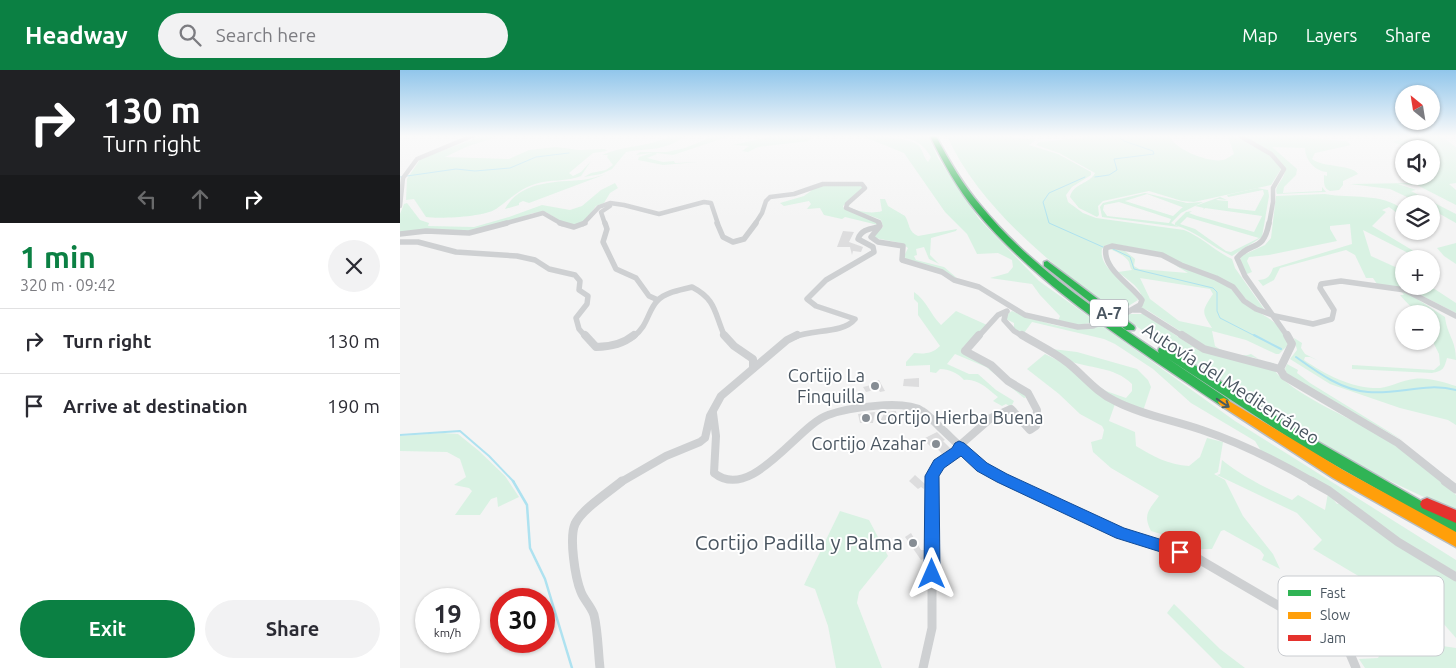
<!DOCTYPE html>
<meta charset="utf-8">
<style>
body{margin:0;font-family:Ubuntu,sans-serif;background:#f2f2f3;color:#2b2b33;height:100vh;display:flex;flex-direction:column;font-size:19px;white-space:nowrap}
*{box-sizing:border-box;margin:0}
p{font-size:16px;color:#7c7c81}
.icon{flex:none;width:28px;height:28px;fill:none;stroke:currentColor;stroke-width:2;stroke-linecap:round;stroke-linejoin:round}
.map{position:relative;flex:1;overflow:hidden}
.drawer{display:flex;flex-direction:column;background:#fff;width:400px}
.drawer>*{flex:none}
.top-card{background:#202124;color:#fff;overflow:hidden}
.needle{width:32px;rotate:330deg}
.tools{position:absolute;left:995px;top:15px;display:grid;gap:10px}
.tools a{display:grid;place-items:center;width:45px;height:45px;border-radius:50%;background:#fff;box-shadow:0 1px 4px #0004;font-size:25px}
.speed{position:absolute;left:15px;top:518px;display:flex;gap:10px;font-size:25px;font-weight:700;text-align:center}
.speed>*{display:grid;place-content:center;width:65px;height:65px;border-radius:50%;background:#fff;box-shadow:0 1px 4px #0004;line-height:1}
.speed small{font-size:12px;font-weight:400}
.speed .limit{border:8px solid #d22;background:#fff;color:#111}
.pin{position:absolute;display:grid;place-items:center;width:42px;height:42px;color:#fff;margin:-21px;border-radius:10px;box-shadow:0 2px 8px #0006}
.me{position:absolute;width:55px;margin:-28px;rotate:0deg;stroke-linejoin:round;filter:drop-shadow(0 0 4px #0008)}
.turn{display:flex;align-items:center;gap:18px;height:105px;padding:0 20px;font-size:22px}
.turn .icon{width:65px;height:65px;stroke-width:2.5}
.turn b{display:block;font-size:35px;line-height:42px}
.lanes{display:flex;align-items:center;height:48px;padding:0 20px;background:#0003;justify-content:center;gap:25px;direction:ltr}
.lanes .off{opacity:.35}
.round{display:grid;place-items:center;flex:none;width:52px;height:52px;border-radius:26px;background:#f2f2f3}
.summary{display:flex;align-items:center;justify-content:space-between;height:85px;padding:0 20px}
h1{font-size:30px;font-weight:700;line-height:38px;color:#0b8043}
.cta{display:flex;gap:10px;margin-top:auto;padding:10px 20px}
.cta a{flex:1;height:58px;border-radius:30px;background:#0b8043;color:#fff;font-size:20px;font-weight:700;line-height:58px;text-align:center}
.cta a+a{background:#f2f2f3;color:#2b2b33}
ul{padding:0;list-style:none}
li{display:flex;align-items:center;gap:15px;height:65px;padding:0 20px;border-top:1px solid #e1e1e2}
li div{flex:1}
li b{display:block;font-size:19px}
li em{font-style:normal}
header{display:flex;align-items:center;gap:30px;box-sizing:border-box;height:70px;padding:0 25px;background:#0b8043;color:#fff}
header strong{font-size:24px}
nav{display:flex;gap:28px;margin-inline-start:auto;font-size:18px}
.search{width:350px;height:45px;background:#f2f2f3;display:flex;align-items:center;gap:12px;box-sizing:border-box;padding:0 18px;border-radius:28px;color:#7c7c81;font-size:19px}
main{display:flex;flex:1;min-height:0}
.map>svg:first-child{display:block}
.green{fill:#d9f2e3;fill-rule:evenodd}
.lines{fill:none;stroke-linecap:round;stroke-linejoin:round}
.stream-far2{stroke:#aee2f0;stroke-width:1}
.stream-far1{stroke:#aee2f0;stroke-width:2}
.stream{stroke:#aee2f0;stroke-width:2.5}
.building{fill:#ddddde}
.street-tunnel{stroke:#d2d4d7;stroke-width:5.5;stroke-dasharray:5.5 3;stroke-linecap:butt}
.fast-casing{stroke:#b9bec3;stroke-width:3}
.slow-casing{stroke:#b9bec3;stroke-width:3}
.jam-casing{stroke:#b9bec3;stroke-width:3}
.street-far3{stroke:#ced0d2;stroke-width:4.5}
.street-far2{stroke:#ced0d2;stroke-width:5.5}
.street-far1{stroke:#ced0d2;stroke-width:8}
.street{stroke:#ced0d2;stroke-width:9}
.fast{fill:#30b455;fill-rule:evenodd}
.slow{fill:#ff9f0a;fill-rule:evenodd}
.jam{fill:#e5322d;fill-rule:evenodd}
.oneway{stroke:#495b60}
.route{fill:#1a73e8;stroke:#114b97}
.poi-dot{fill:#868d94;stroke:#fff;stroke-width:2}
.labels{text-anchor:middle;stroke-width:4;stroke-linejoin:round;paint-order:stroke}
.shield{fill:#fff;stroke:#808990;stroke-width:1}
.shield-label{font-size:16px;font-weight:bold;fill:#4a5661}
.poi-label{font-size:18px;fill:#4a5661;stroke:#fff;text-anchor:end}
.street-label{font-size:18px;fill:#4a5661;stroke:#fff}
.near-poi-label{font-size:21px;fill:#4a5661;stroke:#fff;text-anchor:end}
.key{fill:#fff;stroke:#c9ccd0;stroke-width:1}
.key-label{font-size:14px;fill:#4a5661}
</style>
<header>
<strong>Headway</strong>
<div class="search"><svg class="icon" aria-label="search" viewBox="0 0 24 24"><circle cx="10" cy="10" r="6"/><path d="M15 15l6 6"/></svg>Search here</div>
<nav><a>Map</a><a>Layers</a><a>Share</a></nav>
</header>
<main>
<section class="drawer">
<div class="top-card">
<div class="turn"><svg class="icon" aria-label="right" viewBox="0 0 24 24"><path d="M7 20v-9h11M14 6l5 5-5 5"/></svg><div><b>130 m</b>Turn right</div></div>
<div class="lanes"><svg class="icon off" aria-label="left" viewBox="0 0 24 24"><path d="M17 20v-9H6M10 6l-5 5 5 5"/></svg><svg class="icon off" aria-label="ahead" viewBox="0 0 24 24"><path d="M12 20V5M6 11l6-6 6 6"/></svg><svg class="icon" aria-label="right" viewBox="0 0 24 24"><path d="M7 20v-9h11M14 6l5 5-5 5"/></svg></div>
</div>
<div class="summary"><div><h1>1 min</h1><p>320 m · 09:42</p></div><a class="round"><svg class="icon" aria-label="close" viewBox="0 0 24 24"><path d="M6 6l12 12M18 6L6 18"/></svg></a></div>
<ul>
<li><svg class="icon" aria-label="right" viewBox="0 0 24 24"><path d="M7 20v-9h11M14 6l5 5-5 5"/></svg><div><b>Turn right</b></div><em>130 m</em></li>
<li><svg class="icon" aria-label="arrive" viewBox="0 0 24 24"><path d="M6 21V4h12l-3 4 3 4H6"/></svg><div><b>Arrive at destination</b></div><em>190 m</em></li>
</ul>
<div class="cta"><a>Exit</a><a>Share</a></div>
</section>
<div class="map">
<svg width="1056" height="598" viewBox="0 0 1056 598">
<rect width="100%" height="100%" fill="#f4f4f4"/>
<g class="green">
<path d="M75 66H79L74 69 82 66H92L93 68 66 77 45 87 109 89 129 80 156 77 179 80 205 79 207 81 193 83 169 103 173 106 181 102 191 91 181 106C168 112 149 109 135 114 119 119 109 130 96 139 84 147 40 149 26 147L14 129 6 130 7 109 21 88 72 70Z"/>
<path d="M271 66H284C267 81 248 78 226 82L212 99 201 104 184 107 191 103 206 100 213 95 207 87 208 85H202C225 75 249 77 271 66Z"/>
<polygon points="314,66 330,66 273,85 256,83 257,84 247,88 263,92 274,91 275,93 298,92 263,95 238,90 239,87 252,83 236,85 240,82 267,82 285,78"/>
<polygon points="375,66 378,71 378,66 412,66 408,71 358,77 348,82 342,81 349,76 333,75"/>
<path d="M462 66C476 66 507 67 518 75 523 79 523 87 528 92L531 87C520 69 510 68 489 66H528L538 88 579 149 639 211 835 351 1056 490V502L1012 477 863 384 855 371 791 333 753 299 715 274 704 269 632 252 624 263 652 279 677 282 737 299 748 310 751 317 743 341 710 327 695 314 706 321 726 328 732 321V314C714 296 689 299 667 290 649 281 631 269 614 259V253L606 249 609 243 612 241C631 249 676 264 695 257L690 253 679 255 658 251 660 246 640 225 632 214 590 208 608 203 613 197 612 190 598 183 577 184 567 164 545 142 504 83Z"/>
<path d="M547 66H600L636 70 629 75 658 84 691 102V105L672 117 666 125 668 132 683 143 696 148 784 160C800 166 815 181 832 189L835 198 864 239 862 240 850 233 834 217 780 193 762 183 715 174 706 175 702 179C698 200 730 212 738 230L722 240 728 244H744L792 276 874 300C892 324 949 347 977 364 1005 381 1031 403 1056 425V441C949 396 850 335 755 269 681 218 585 150 547 66Z"/>
<path d="M684 66H770C774 79 808 93 823 90 827 89 830 86 834 84L828 66C841 66 878 86 881 99L871 115 794 132 782 131 749 121 703 131 698 136 699 145 697 147 679 138 670 127C673 113 690 114 695 103L659 83 636 75 639 72 683 68Z"/>
<path d="M842 66H902L916 69 946 71 951 75 915 83 912 89C923 98 952 94 958 104L943 111V115L939 120 930 121C923 118 924 112 924 105L927 106V102C915 101 905 90 905 78L872 77 897 99 896 105 884 117 883 123 922 121V117L926 122 877 124C874 118 880 113 883 107 893 90 854 73 842 66Z"/>
<polygon points="1005,66 1041,66 1056,77 1056,113 1049,114 1056,120 1056,135 1017,115 998,114 1016,120 1011,121 1056,144 1056,153 1031,139 1031,134 1022,134 990,119 950,114 1013,113 1019,114 1006,106 1031,106 1031,99 1037,97 1031,94 1031,79 1013,79 993,72 1005,68"/>
<path d="M206 104 129 133 123 131 119 133V135L105 139C120 111 155 112 182 110 190 109 198 106 206 104Z"/>
<polygon points="215,113 218,118 210,123 204,133 196,136 185,151 174,156 165,154 146,142 133,143 110,152 64,162 29,159 0,163 0,144 4,134 7,133 20,150 29,153 28,156 74,157 109,147 142,135 170,140 182,136 201,120"/>
<polygon points="420,115 460,115 463,118 443,136 444,139 474,150 478,155 445,147 442,149 424,145 420,138 407,139 411,134 409,131 384,136 380,133 404,126 411,121 411,118"/>
<path d="M857 118 868 120 869 126 862 167 832 186C810 176 798 162 775 155V153L786 142 792 141 789 143 797 146 854 162 862 146 805 138 803 140 804 138 795 136 820 127 827 130 818 129 816 130 828 131V138L855 141 864 124 863 120 828 127 827 125ZM787 147 859 168 831 182 826 181 795 159 780 154Z"/>
<path d="M745 123 787 133 803 132 781 143 771 153 779 157 702 147 700 137 703 133ZM747 124 782 137H783L773 146 725 131ZM719 132 771 149 769 153 707 146 703 140 704 135Z"/>
<path d="M925 124C952 129 980 122 1004 140V148L989 137 982 140 986 142 972 156 1027 189H1020L963 160 971 186 1004 201V216H1030L1056 233V243L1011 220 977 214 973 208H966L955 185 946 180 880 198 874 210 863 216 858 210C868 210 870 206 873 198L952 174 950 154 930 156V159L937 171 869 185 849 187 847 191 852 202 847 204 840 191 841 186 865 175 871 168 876 126Z"/>
<path d="M480 129H485L488 136 505 146C510 154 508 162 518 166L557 159 556 161 531 168 530 185 539 194 529 189 524 177 516 179 517 185 514 186 516 190 544 197 558 209 507 190 504 186 508 178 501 173 475 168V163L483 157 481 150C470 144 457 144 448 136L450 134 449 137C458 142 472 144 482 141Z"/>
<polygon points="1056,173 1056,194 1044,186 1037,178"/>
<path d="M712 178 725 181 735 189 734 196 739 199 788 203 775 195C790 200 821 209 832 220 837 225 842 231 848 236 865 247 883 252 888 275L879 284H876L846 270 812 261 815 276C823 282 842 288 851 284L863 292 874 293 873 296C866 293 857 287 850 287L810 280 747 240 740 238C749 222 729 211 718 202L732 200C730 198 730 195 729 192 725 185 716 182 710 179ZM740 208 810 219 813 224C802 241 801 241 812 258L779 251 750 229Z"/>
<path d="M1001 221 1008 223 1045 247C1047 265 1056 270 1056 290L1047 288C1044 299 1043 301 1032 303L952 299V295L1034 300 1040 295 1039 284 1034 274 1031 244C1016 244 1009 235 1000 225H1004Z"/>
<path d="M514 222C527 231 530 244 541 255L556 241 587 255 563 277 562 282 587 296 627 327 624 328 586 297 555 284 547 294 569 304H578L596 320 614 331 612 335 617 339 615 340 606 334 602 336 593 331 598 327C588 319 577 308 564 310 558 303 549 299 540 299L536 303 530 302V295L506 296V292L514 283C524 284 532 284 540 276L518 245V233L514 229Z"/>
<path d="M894 268 902 273 901 278 905 284 919 291 910 287H905L904 290C926 305 953 319 980 318 991 317 1002 310 1014 309 1028 307 1042 312 1056 316V355L1048 350 1000 338 930 314 890 289 897 280Z"/>
<path d="M645 284 665 294 715 334 709 351 735 362 736 376C753 386 768 395 789 396L800 387 807 368 823 372 818 402 814 404 825 410 843 446 873 484 880 499 862 490 864 485 860 480 824 460 821 461 812 479H798L794 474 751 461C742 444 750 439 759 426L711 398 693 382 691 372 702 369 704 360 702 356 680 344 659 324 627 299Z"/>
<polygon points="887,294 898,300 897,303 910,313 1004,371 917,323 887,304 885,299"/>
<polygon points="43,363 58,364 79,381 105,406 119,427 98,437 97,427 91,429 80,445 55,445 72,421 69,418 54,415 66,407 60,389 47,382 0,381 0,366"/>
<path d="M822 390C843 407 868 419 892 430L898 425 925 440 928 423 937 434 940 433 1056 508V568L1042 552 1031 545H1018L987 523 913 479 922 470 897 443 817 405 820 404Z"/>
<polygon points="440,441 469,450 488,486 459,522 457,533 482,598 436,598 428,556 415,519 404,515"/>
<polygon points="774,534 820,579 845,598 822,598 767,543"/>
<polygon points="995,556 1029,574 1056,578 1056,598 965,598 959,589 978,588"/>
</g>
<g class="lines">
<g class="stream-far2">
<polyline points="0,107 56,99 75,101 110,98 136,87 169,83"/>
<polyline points="685,107 649,123 643,132 649,153 703,177"/>
<polyline points="695,107 709,105 717,100 714,89 754,84 753,81 724,71 717,66"/>
<polyline points="713,179 730,187 734,199 813,218 817,222 817,241 820,248 857,267"/>
</g>
<g class="stream-far1">
<polyline points="854,265 881,279"/>
<path d="M896 287C917 302 941 320 968 322 998 325 1026 312 1056 320"/>
<polyline points="0,365 60,361 89,386 114,412"/>
</g>
<polyline class="stream" points="113,411 127,435 130,478 145,509 172,598"/>
</g>
<g class="building">
<polygon points="443,161 454,162 449,172 463,177 461,182 453,181 452,185 450,177 437,177"/>
<polygon points="519,308 519,317 503,316 504,309"/>
<polygon points="479,310 485,321 480,322 478,319 466,322 463,317 471,315 470,313"/>
<polygon points="496,341 498,352 479,353 485,342"/>
<polygon points="475,342 473,353 460,353 458,344"/>
<polygon points="537,362 545,370 543,371 551,379 542,384 535,376 532,378 523,369"/>
<polygon points="515,405 525,414 524,419 521,417 518,419 509,411"/>
<polygon points="511,463 521,480 525,480 525,488 521,490 505,467"/>
</g>
<g class="lines">
<polyline class="street-tunnel" points="693,256 726,243"/>
<defs>
<g id="fast">
<path d="M530 66H536C549 91 563 115 581 136 629 195 696 240 759 283L758 281 759 278H767L913 369 1056 451V464L903 377 767 288 828 329 830 332 828 335H820C739 280 638 217 576 141 557 118 543 92 530 66Z"/>
<polygon points="647,191 734,256 735,258 734,260 726,260 644,196 644,192"/>
</g>
<polygon id="slow" points="824,328 943,400 1056,462 1056,477 933,408 820,335 818,332 820,329"/>
<polygon id="jam" points="1027,428 1056,440 1056,453 1022,438 1020,434 1022,430"/>
</defs>
<use href="#fast" class="fast-casing"/>
<use href="#slow" class="slow-casing"/>
<use href="#jam" class="jam-casing"/>
<g class="street-far3">
<polyline points="840,66 871,84 884,99 873,118 873,132 869,154"/>
<polyline points="0,136 3,108 17,89 72,66"/>
<polyline points="103,154 143,143 162,154"/>
<polyline points="183,154 199,137 210,133 224,135 259,144 304,132 311,133 318,154"/>
<polyline points="205,154 201,142 210,136"/>
<polyline points="355,154 362,143 366,131 370,127 394,124 423,114 462,114 465,118 447,134 446,138 479,152 479,154"/>
</g>
<g class="street-far2">
<polyline points="160,153 174,157 185,153"/>
<polyline points="205,153 207,159 203,172 216,199 236,208 249,226 258,230"/>
<polyline points="317,153 323,167 333,172 344,169 356,153"/>
<polyline points="479,153 480,156 471,167 478,172 503,176 502,190 542,202 554,210 579,217 625,245 678,257 693,256"/>
<path d="M869 153C863 184 851 170 837 188L845 206 888 267"/>
<polyline points="0,164 26,161 69,163 107,153"/>
<polyline points="0,172 18,172 56,182 117,186 135,190 149,199 175,205 180,211 179,220 188,226 187,234 176,248 179,259 186,267"/>
<polyline points="734,240 741,240 784,267"/>
<polyline points="606,242 604,250 614,261 624,267"/>
<path d="M726 243 740 235 742 230C732 215 702 199 706 178L712 176 762 185 781 195 816 208 833 217 844 231 856 239 875 246 913 254 932 249 934 240 920 218 921 214 941 211 1005 220 1056 246"/>
<path d="M233 267C249 255 247 241 258 230 266 222 281 220 292 217 317 230 314 243 325 267"/>
<path d="M395 267C412 259 443 264 455 249L416 236 407 229 426 210 474 182 473 177 458 169C461 160 469 159 478 157"/>
<polyline points="578,267 598,245 607,241"/>
</g>
<g class="street-far1">
<path d="M185 265 196 277C210 277 223 274 234 265"/>
<polyline points="324,265 334,276 353,289 353,298"/>
<path d="M622 265C637 274 654 282 668 293 684 306 696 322 715 331 742 345 773 350 802 360 838 372 880 393 913 412"/>
<polyline points="782,265 804,279 880,299"/>
<polyline points="887,265 892,274 880,299 884,306 998,373 1047,412"/>
<path d="M313 343 316 366 314 403C352 433 398 355 428 345 447 338 504 329 522 341 530 346 537 355 544 361 566 382 582 399 610 412"/>
<polyline points="221,412 266,386 300,372 305,368 310,346 321,326 387,270 397,265"/>
<path d="M532 412C532 396 546 389 558 381L559 376 591 348 611 339 630 360 636 356 637 340 628 323 608 311 591 295 565 281 579 265"/>
</g>
<g class="street">
<polyline points="607,411 721,464 795,487 939,571 948,579 956,598"/>
<polyline points="911,411 929,421 998,472 1056,507"/>
<polyline points="1045,411 1056,419"/>
<path d="M200 598C198 581 198 561 194 545 191 536 184 530 181 522 175 507 169 468 175 454 182 439 209 422 222 411"/>
<polyline points="523,598 532,558 532,411"/>
</g>
<use href="#fast" class="fast"/>
<use href="#slow" class="slow"/>
<use href="#jam" class="jam"/>
</g>
<defs><path id="oneway-shaft" d="M-6 0H5M1.5-3L5.5 0L1.5 3" fill="none" stroke-width="1.6" stroke-linecap="round" stroke-linejoin="round" transform="scale(1.25)"/></defs>
<use class="oneway" href="#oneway-shaft" transform="translate(823 333) rotate(34)"/>
<linearGradient id="sky" x2="0" y2="1"><stop stop-color="#91c6eb"/><stop offset="0.44" stop-color="#fafafa"/><stop offset="1" stop-color="#fafafa" stop-opacity="0"/></linearGradient>
<rect width="1056" height="150" fill="url(#sky)"/>
<polygon class="route" points="559,371 564,373 587,393 607,404 724,458 785,477 787,482 785,486 780,488 716,468 597,412 577,401 561,386 544,398 539,406 540,504 537,510 532,512 526,510 524,504 525,406 534,390 552,378 555,373"/>
<g class="poi-dot">
<circle cx="475" cy="316" r="5"/>
<circle cx="466" cy="348" r="5"/>
<circle cx="536" cy="374" r="5"/>
<circle cx="513" cy="473" r="5"/>
</g>
<g class="labels">
<rect class="shield" x="690" y="229.5" width="38" height="27" rx="4"/>
<g class="shield-label">
<text x="709" y="249">A-7</text>
</g>
<g class="poi-label">
<text x="465" y="312">Cortijo La<tspan x="465" dy="21">Finquilla</tspan></text>
<text x="476" y="354" text-anchor="start">Cortijo Hierba Buena</text>
<text x="526" y="380">Cortijo Azahar</text>
</g>
<g class="street-label">
<text transform="translate(831 314) rotate(33)" y="6">Autovía del Mediterráneo</text>
</g>
<g class="near-poi-label">
<text x="503" y="480">Cortijo Padilla y Palma</text>
</g>
</g>
<rect x="878" y="506" width="166" height="80" rx="8" class="key"/>
<rect x="888" y="520" width="23" height="6" fill="#30b455"/>
<rect x="888" y="542" width="23" height="7" fill="#ff9f0a"/>
<rect x="888" y="565" width="23" height="6" fill="#e5322d"/>
<g class="key-label">
<text x="920" y="528">Fast</text>
<text x="920" y="550">Slow</text>
<text x="920" y="573">Jam</text>
</g>
</svg>
<div class="tools">
<a><svg class="needle" viewBox="-14 -14 28 28"><path d="M0-13l5 13h-10z" fill="#e53935"/><path d="M0 13l5-13h-10z" fill="#7c7c81"/></svg></a>
<a><svg class="icon" aria-label="sound" viewBox="0 0 24 24"><path d="M4 9h4l5-4v14l-5-4H4zM17 9q2 3 0 6"/></svg></a>
<a><svg class="icon" aria-label="layers" viewBox="0 0 24 24"><path d="M12 4l9 5-9 5-9-5zM3 14l9 5 9-5"/></svg></a>
<a>+</a>
<a>−</a>
</div>
<div class="speed"><div>19<small>km/h</small></div><div class="limit">30</div></div>
<div class="pin" style="left:780px;top:482px;background:#d93025"><svg class="icon" aria-label="arrive" viewBox="0 0 24 24"><path d="M6 21V4h12l-3 4 3 4H6"/></svg></div>
<svg class="me" style="left:532px;top:504px" viewBox="-20 -20 40 40"><path d="M0-17L14 15 0 8-14 15z" fill="#1a73e8" stroke="#fff" stroke-width="4"/></svg>
</div>
</main>
